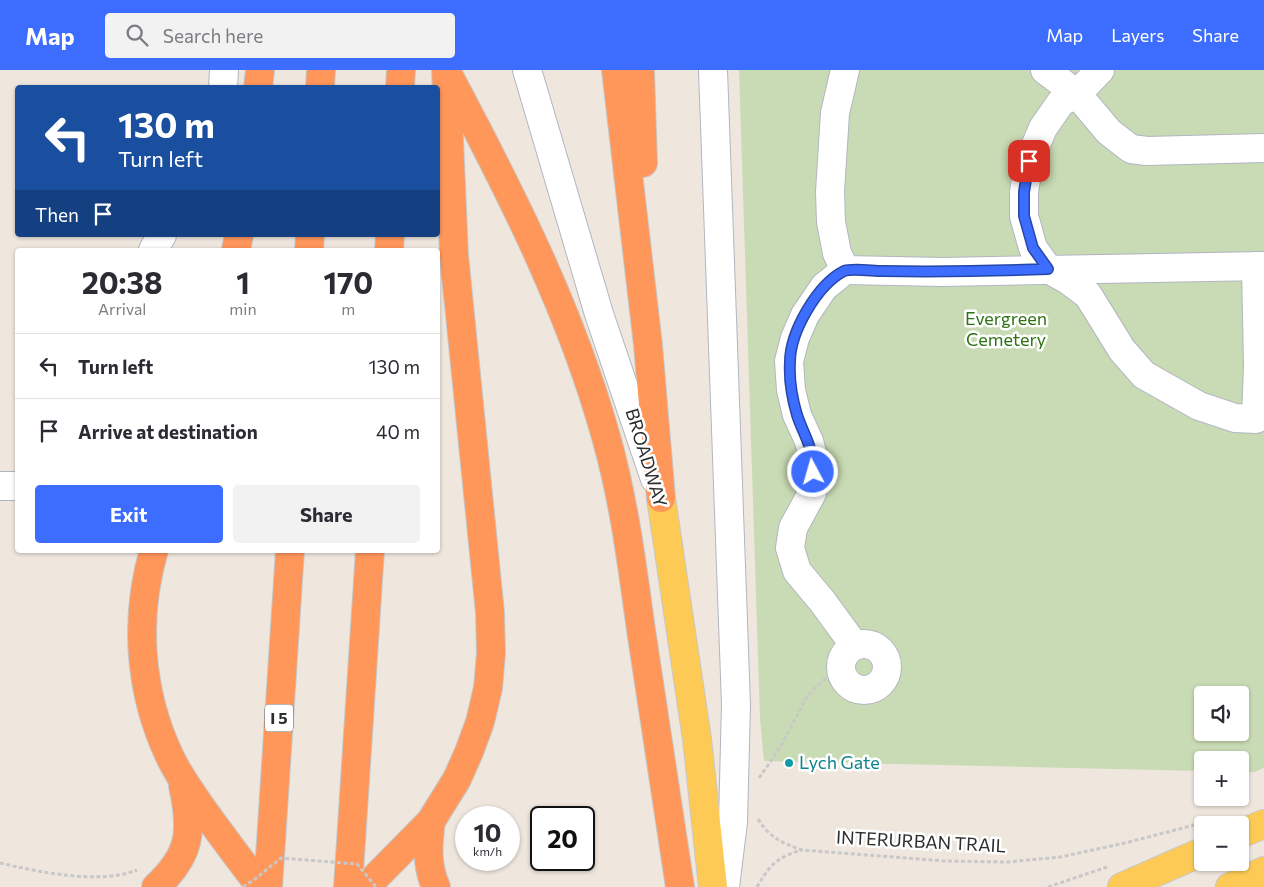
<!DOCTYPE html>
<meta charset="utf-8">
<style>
body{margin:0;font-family:Commissioner,sans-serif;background:#f2f2f3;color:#2b2b33;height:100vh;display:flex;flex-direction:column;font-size:19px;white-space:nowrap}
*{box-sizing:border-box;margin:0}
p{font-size:16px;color:#7c7c81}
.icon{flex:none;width:28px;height:28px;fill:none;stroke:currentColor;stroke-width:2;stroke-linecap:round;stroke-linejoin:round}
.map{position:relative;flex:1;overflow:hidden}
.panel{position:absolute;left:15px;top:178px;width:425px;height:305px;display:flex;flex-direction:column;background:#fff;border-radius:5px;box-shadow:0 1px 4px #0004}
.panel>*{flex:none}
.guide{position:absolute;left:15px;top:15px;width:425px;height:152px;border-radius:5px;box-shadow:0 1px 4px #0004;background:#1a4fa0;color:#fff;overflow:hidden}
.fabs{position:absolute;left:1194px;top:616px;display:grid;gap:10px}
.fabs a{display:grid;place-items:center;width:55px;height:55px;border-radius:5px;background:#fff;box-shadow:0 1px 4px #0004;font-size:25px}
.speed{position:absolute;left:455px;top:736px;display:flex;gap:10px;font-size:25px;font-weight:700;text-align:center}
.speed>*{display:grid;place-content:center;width:65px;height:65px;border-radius:50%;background:#fff;box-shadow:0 1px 4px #0004;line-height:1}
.speed small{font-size:12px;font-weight:400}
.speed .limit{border:2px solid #111;border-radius:8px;background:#fff;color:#111}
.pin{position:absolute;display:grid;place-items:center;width:42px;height:42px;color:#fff;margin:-21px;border-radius:10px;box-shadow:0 2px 8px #0006}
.me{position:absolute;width:55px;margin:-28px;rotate:354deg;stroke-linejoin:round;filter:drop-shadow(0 0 4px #0008)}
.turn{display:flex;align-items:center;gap:18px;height:105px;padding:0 20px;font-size:22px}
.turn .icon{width:65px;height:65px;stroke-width:2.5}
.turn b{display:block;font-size:35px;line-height:42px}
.then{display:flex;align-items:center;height:48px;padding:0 20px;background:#0003;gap:10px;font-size:19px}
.eta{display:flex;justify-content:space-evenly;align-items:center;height:85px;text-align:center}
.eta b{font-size:30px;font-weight:700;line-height:35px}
.cta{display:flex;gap:10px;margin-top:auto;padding:10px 20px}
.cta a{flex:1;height:58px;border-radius:5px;background:#3c6dff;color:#fff;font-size:20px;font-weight:700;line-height:58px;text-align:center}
.cta a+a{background:#f2f2f3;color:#2b2b33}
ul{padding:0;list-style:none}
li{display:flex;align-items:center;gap:15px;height:65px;padding:0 20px;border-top:1px solid #e1e1e2}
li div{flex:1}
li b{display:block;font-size:19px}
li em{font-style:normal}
header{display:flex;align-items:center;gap:30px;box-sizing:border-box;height:70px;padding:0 25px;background:#3c6dff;color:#fff}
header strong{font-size:24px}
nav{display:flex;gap:28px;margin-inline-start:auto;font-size:18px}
.search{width:350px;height:45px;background:#f2f2f3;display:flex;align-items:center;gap:12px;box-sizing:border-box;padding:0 18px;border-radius:5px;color:#7c7c81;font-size:19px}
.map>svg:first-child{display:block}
.cemetery{fill:#c9dbb4;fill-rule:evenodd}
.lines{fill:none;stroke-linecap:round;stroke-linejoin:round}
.minor-casing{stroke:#b2b6c1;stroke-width:30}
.major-casing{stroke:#c8c8c8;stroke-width:30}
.highway-casing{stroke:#c8c8c8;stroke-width:30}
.path{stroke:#c8c8c8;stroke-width:3;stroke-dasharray:4 2.5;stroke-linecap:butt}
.minor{stroke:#fff;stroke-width:28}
.major{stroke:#fdcb55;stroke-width:28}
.highway{stroke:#ff965a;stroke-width:28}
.path-bridge{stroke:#c8c8c8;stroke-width:3;stroke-dasharray:4 2.5;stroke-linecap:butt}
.route-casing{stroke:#2747a6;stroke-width:12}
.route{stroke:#3c6dff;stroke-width:9}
.culture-dot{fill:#0f9aa8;stroke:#fff;stroke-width:2}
.labels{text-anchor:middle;stroke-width:5;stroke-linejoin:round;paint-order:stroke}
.shield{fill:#fff;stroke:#6c6c6c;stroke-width:1}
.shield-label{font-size:16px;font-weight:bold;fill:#2d2d2d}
.park-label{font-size:18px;fill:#2e7214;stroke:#fff}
.street-label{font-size:18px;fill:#2d2d2d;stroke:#fff}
.culture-label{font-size:18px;fill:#0d838f;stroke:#fff;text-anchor:start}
</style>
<header>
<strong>Map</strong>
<div class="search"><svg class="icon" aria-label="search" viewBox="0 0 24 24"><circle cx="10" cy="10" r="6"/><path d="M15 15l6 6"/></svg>Search here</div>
<nav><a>Map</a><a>Layers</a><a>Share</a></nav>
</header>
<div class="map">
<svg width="1264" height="817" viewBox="0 0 1264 817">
<rect width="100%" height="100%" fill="#efe7de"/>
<path class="cemetery" d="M739 0H1264V698L1254 702H1240V690H1202V701L764 691 760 649ZM1202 625H1240V662H1202Z"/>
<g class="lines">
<defs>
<g id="minor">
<polyline points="527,0 599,244 655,409"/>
<polyline points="713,0 736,635 733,752 725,817"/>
<polyline points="845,0 835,43 830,122 831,152 837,183 845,200 942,202 1264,196"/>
<polyline points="1045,0 1077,24 1109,62 1131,79 1147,81 1264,78"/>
<polyline points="1100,0 1077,24 1061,32 1043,58 1029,91 1024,122 1024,146 1033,178 1048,199 1068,210 1088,225 1122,280 1144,305 1199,336 1235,348 1256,349 1258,296 1256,196"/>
<polyline points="223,18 224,0"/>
<polyline points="153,180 162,165"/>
<polyline points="845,200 824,217 805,245 795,268 789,291 791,320 797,345 809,371 814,391 812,423 793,458 790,478 797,501 822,531 855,576"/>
<polyline points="0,416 18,416"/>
<circle cx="864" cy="597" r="23"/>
</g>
<g id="major">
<polyline points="661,428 697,669 713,817"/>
<polyline points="1240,764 1264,754"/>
<polyline points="1122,817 1202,782"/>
<polyline points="1230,817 1264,801"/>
</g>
<g id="highway">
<polyline points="616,0 648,275 661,428"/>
<polyline points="640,0 643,93"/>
<path d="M450 8C511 123 571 241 606 367 624 430 632 495 641 560 654 645 667 731 680 817"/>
<polyline points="258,18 260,0"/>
<polyline points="320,18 321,0"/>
<polyline points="400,18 401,0"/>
<polyline points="236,180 239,165"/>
<polyline points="309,180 310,165"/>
<polyline points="389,180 390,165"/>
<path d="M154 480C134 548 139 622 170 687 179 706 192 724 204 741 223 767 241 792 261 817"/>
<path d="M431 751C428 774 426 795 436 817"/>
<path d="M156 817C191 785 193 761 183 716"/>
<polyline points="268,817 290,480"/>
<polyline points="348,817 370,480"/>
<polyline points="366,817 431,751 457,709 469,682 480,652 488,618 491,583 490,543 454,185 446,0"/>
</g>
</defs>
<use href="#minor" class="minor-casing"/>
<use href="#major" class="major-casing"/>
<use href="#highway" class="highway-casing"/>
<g class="path">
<polyline points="759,708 779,679 808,625 828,606 842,600"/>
<path d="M758 749C769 767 782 773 802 780L944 791 1007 792 1060 787 1125 773 1214 750"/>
<path d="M0 793C39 802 100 815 137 800"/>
<path d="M757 817C770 795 776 788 801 780"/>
<polyline points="1048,817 1107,797"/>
</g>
<use href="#minor" class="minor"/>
<use href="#major" class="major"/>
<use href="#highway" class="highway"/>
<polyline class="path-bridge" points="243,817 255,809 281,788 357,794 376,817"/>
</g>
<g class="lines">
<defs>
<path id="route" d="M813 402C814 378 804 366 797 345 792 328 789 309 790 292 790 262 817 215 844 201 851 198 873 201 882 201 937 202 993 201 1048 199L1033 178 1024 146V122L1029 91"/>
</defs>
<use href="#route" class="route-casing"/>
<use href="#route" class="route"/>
</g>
<circle class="culture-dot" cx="789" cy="693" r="5"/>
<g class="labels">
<rect class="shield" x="265" y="634.5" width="28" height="27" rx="4"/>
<g class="shield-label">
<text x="279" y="654">I 5</text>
</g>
<g class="park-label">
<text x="1006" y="255">Evergreen<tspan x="1006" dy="21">Cemetery</tspan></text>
</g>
<g class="street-label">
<text transform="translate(646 388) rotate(73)" y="6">BROADWAY</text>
<text transform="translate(921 772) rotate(3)" y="6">INTERURBAN TRAIL</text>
</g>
<g class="culture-label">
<text x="799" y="699">Lych Gate</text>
</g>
</g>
</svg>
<div class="fabs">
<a><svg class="icon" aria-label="sound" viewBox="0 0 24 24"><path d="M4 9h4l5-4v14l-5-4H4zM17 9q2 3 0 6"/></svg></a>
<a>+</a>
<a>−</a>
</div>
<div class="speed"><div>10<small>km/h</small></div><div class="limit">20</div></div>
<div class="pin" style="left:1029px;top:91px;background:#d93025"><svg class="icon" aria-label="arrive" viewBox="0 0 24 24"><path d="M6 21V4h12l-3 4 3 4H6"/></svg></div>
<svg class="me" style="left:813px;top:402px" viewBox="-20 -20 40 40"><circle r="17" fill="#3c6dff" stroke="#fff" stroke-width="3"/><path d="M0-11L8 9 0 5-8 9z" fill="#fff"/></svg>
<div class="guide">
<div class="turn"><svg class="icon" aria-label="left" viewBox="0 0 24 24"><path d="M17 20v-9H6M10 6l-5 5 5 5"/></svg><div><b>130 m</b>Turn left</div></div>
<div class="then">Then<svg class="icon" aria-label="arrive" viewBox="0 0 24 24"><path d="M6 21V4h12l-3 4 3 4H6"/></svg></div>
</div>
<section class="panel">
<div class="eta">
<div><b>20:38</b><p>Arrival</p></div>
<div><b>1</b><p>min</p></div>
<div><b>170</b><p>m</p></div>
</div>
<ul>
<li><svg class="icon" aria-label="left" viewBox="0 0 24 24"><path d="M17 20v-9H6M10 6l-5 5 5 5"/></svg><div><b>Turn left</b></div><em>130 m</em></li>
<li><svg class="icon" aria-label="arrive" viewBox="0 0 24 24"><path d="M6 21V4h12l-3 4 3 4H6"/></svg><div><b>Arrive at destination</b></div><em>40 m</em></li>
</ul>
<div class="cta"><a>Exit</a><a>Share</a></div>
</section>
</div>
